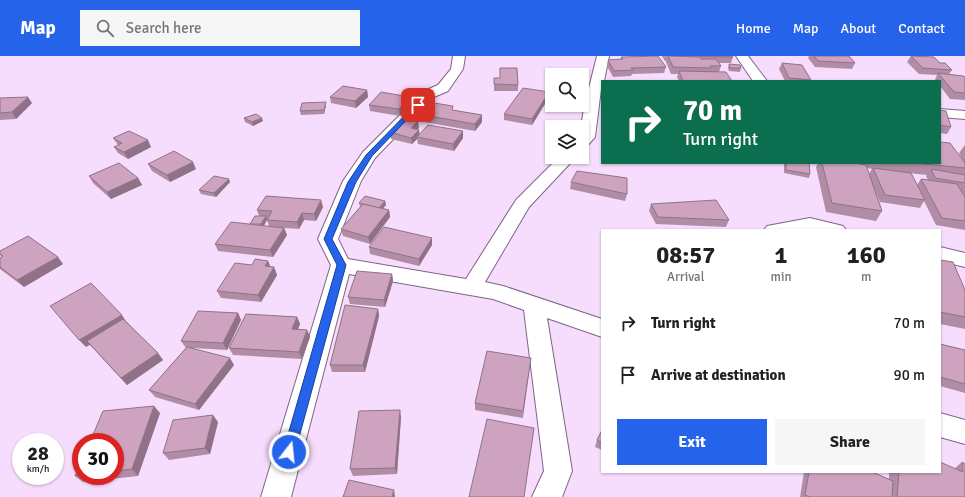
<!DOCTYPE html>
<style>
body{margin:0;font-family:Signika,sans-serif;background:#f6f6f6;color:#202124;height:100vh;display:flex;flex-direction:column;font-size:15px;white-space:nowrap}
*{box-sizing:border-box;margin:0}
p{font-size:13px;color:#757577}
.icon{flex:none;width:22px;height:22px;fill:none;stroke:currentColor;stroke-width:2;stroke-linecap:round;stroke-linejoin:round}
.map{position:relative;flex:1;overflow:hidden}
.panel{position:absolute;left:601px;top:173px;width:340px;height:244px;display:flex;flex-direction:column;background:#fff;border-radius:0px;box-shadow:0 1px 3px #0004}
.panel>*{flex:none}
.hud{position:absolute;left:601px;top:24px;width:340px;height:84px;border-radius:0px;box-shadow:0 1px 3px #0004;background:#0b6e4f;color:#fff;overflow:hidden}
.tools{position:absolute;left:545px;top:12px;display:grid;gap:8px}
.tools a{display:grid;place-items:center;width:44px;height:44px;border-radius:0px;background:#fff;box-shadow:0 1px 3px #0004;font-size:20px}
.speed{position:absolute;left:12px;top:377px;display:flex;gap:8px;font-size:20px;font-weight:700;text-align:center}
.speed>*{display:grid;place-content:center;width:52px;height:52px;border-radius:50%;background:#fff;box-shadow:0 1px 3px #0004;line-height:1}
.speed small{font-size:10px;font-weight:400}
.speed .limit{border:6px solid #d22;background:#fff;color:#111}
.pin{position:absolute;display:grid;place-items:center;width:34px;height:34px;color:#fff;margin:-17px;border-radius:8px;box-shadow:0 2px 6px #0006}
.me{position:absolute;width:44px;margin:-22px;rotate:16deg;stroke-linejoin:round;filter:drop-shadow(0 0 3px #0008)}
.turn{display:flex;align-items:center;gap:14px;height:84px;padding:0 16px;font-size:18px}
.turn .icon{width:52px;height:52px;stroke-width:2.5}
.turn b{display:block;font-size:28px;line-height:34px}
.eta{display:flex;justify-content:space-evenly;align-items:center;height:68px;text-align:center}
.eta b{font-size:24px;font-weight:800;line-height:28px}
.primary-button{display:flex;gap:8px;margin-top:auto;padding:8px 16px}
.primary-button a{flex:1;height:46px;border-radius:0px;background:#2563eb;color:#fff;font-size:16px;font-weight:800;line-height:46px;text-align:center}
.primary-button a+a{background:#f6f6f6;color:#202124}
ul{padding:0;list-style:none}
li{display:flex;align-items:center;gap:12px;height:52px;padding:0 16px}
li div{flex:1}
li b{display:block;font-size:15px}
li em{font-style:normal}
header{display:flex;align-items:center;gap:24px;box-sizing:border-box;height:56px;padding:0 20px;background:#2563eb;color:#fff}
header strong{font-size:19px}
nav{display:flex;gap:22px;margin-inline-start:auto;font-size:14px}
.search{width:280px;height:36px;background:#f6f6f6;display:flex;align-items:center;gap:10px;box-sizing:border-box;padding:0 14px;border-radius:0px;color:#757577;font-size:15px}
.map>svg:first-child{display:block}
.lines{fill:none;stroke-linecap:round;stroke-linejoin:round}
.street-casing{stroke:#7f6488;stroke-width:2}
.street{fill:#fff;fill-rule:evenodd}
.wall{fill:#b18ca5;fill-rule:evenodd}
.shaded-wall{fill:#907286}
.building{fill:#cea3c0;stroke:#907286}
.route{fill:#2563eb;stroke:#184099}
</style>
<header>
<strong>Map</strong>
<div class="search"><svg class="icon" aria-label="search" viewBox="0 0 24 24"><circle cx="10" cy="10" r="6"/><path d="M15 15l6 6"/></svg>Search here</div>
<nav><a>Home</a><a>Map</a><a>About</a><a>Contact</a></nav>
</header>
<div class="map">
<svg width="965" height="441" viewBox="0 0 965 441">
<rect width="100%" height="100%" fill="#f6dcfd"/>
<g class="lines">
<defs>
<g id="street">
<polygon points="453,0 465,0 463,13 448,35 434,41 375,102 361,125 338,183 348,203 466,223 516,144 559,101 576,101 529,151 485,226 503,230 602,263 602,281 547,262 572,415 562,441 532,441 544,415 524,254 493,243 349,218 291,441 261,441 331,209 318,183 343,125 363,96 424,35 438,29 451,13"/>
<polygon points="597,0 609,0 604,25 602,25 595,81 588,89 582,91 581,71 584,52"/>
<polygon points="736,0 748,0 767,25 753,25"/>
<polygon points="940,53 965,55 965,63 940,61"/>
<polygon points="810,162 843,170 846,174 764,174 767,170"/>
<polygon points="940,191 965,197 965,211 940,205"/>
<polygon points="940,357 965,364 965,388 940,381"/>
</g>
</defs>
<use href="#street" class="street-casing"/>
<use href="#street" class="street"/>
</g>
<g class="wall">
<polygon points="662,0 732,0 733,1 731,7 719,7 721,10 719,16 732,25 679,25 677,21 678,18 671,18 666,6 666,5 665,5"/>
<polygon points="809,0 849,0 855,7 852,13 815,11 808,2"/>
<polygon points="911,0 940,7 952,14 949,18 965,21 965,44 950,43 940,30 940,25 936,25 935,24 937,19 919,18 907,6"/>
<polygon points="621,1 666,11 664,17 632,18 631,20 613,21 607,10 608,4 621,3"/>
<polygon points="782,7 811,24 810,25 785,25 779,13"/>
<polygon points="729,8 741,12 740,16 729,15 728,12"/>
<polygon points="494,22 518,29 518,35 494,35"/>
<polygon points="367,34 368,41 356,52 331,47 330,41"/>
<polygon points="0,42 32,47 16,63 0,64"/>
<polygon points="548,43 532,69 504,64 504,58"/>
<polygon points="410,47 400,60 370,55 369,49"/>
<polygon points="326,49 324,58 301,59 300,55"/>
<polygon points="453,54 482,59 482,66 475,75 424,66 423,59"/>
<polygon points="940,54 951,71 947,78 940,77"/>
<polygon points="244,62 263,65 253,70 245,66"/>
<polygon points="419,72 417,73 419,74 419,79 463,75 463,82 454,95 418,88 417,83 412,88 391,83 390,76"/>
<polygon points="113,82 151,91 128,103 118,97 114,91 118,89"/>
<path d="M965 89V174L936 169 924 145 920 152 880 146 875 134 882 155 876 165 826 156 816 111 818 107H940L962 103 959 97ZM867 112 872 113 869 118ZM891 115 927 119 926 120 928 124 921 123 917 129Z"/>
<polygon points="784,107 809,107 810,118 809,122 784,117"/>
<polygon points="148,108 196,113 170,126 152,115"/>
<polygon points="89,120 138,122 142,129 111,143 93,127"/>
<polygon points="230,126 216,141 201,138 199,134"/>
<polygon points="571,126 627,138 625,145 570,133"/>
<polygon points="385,145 386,149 382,152 389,154 390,161 370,188 343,180 341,173 360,151 359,147"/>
<polygon points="651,148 729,164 726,171 656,168 649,155"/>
<path d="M323 151 316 165 304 164 299 173 284 172 287 179 273 201 218 195 215 188 250 168 259 160 257 154ZM267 164 269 170H264Z"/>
<polygon points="432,182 432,189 419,210 370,198 369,191"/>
<polygon points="0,195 63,208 24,231 0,213 0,202 2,201 0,199"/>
<polygon points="940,204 965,234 965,273 940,268"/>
<polygon points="268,205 270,211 274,211 277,219 261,246 221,242 217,235 252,209"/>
<polygon points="392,218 393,225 385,251 350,248 348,241"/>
<polygon points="378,253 379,260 365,316 332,316 330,309"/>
<polygon points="238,257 241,264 227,294 192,292 234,309 199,354 155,341 149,334 186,292 181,285"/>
<polygon points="297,261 300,268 298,273 307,274 310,281 302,303 233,299 229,292"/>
<polygon points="127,266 163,304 127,329 90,289 86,291"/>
<polygon points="940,288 965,294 965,337 940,330"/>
<polygon points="531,302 523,362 475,354 475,347"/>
<polygon points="160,357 138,420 83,426 75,420 81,407 81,420 115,420 115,386"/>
<polygon points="401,361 397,418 353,420 350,413"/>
<polygon points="218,366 210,398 169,404 163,397"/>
<polygon points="602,374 602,394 595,391 597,384"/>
<polygon points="962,406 965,441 800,441 804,416 872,416 889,423 889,416 940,416 954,413"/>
</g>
<g class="shaded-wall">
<polygon points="367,34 368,41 356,52 355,45"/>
<polygon points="549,36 548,43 532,69 532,63"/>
<polygon points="28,41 32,47 16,63 12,56"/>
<polygon points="410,41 410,47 400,60 399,53"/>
<polygon points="326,46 326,49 324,58 324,54"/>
<polygon points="482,59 482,66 475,75 475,68"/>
<polygon points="262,62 263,65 253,70 252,66"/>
<polygon points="418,65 419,72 412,79 411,72"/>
<polygon points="419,74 420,80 417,81 417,83 412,88 411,82"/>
<polygon points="463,75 463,82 454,95 453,88"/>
<polygon points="148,84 151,91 128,103 124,96"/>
<polygon points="193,106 196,113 170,126 167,119"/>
<polygon points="138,122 142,129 111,143 107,136"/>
<polygon points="229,123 230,126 216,141 214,137"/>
<polygon points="321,144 323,151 316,165 314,158"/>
<polygon points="385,145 386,149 380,156 379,152"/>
<polygon points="389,154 390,161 370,188 368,181"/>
<polygon points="302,157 304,164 299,173 297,166"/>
<polygon points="266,160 267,164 262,172 261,168"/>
<polygon points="284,172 287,179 273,201 270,194"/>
<polygon points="432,182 432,189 419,210 419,203"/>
<polygon points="58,201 63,208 24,231 17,224"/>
<polygon points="268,205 271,212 265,210"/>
<polygon points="274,211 277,219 261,246 258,239"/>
<polygon points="392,218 393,225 385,251 384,244"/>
<polygon points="378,253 379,260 365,316 363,309"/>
<polygon points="238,257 241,264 227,294 223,287"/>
<polygon points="122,259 127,267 86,291 79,284"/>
<polygon points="297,261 300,268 295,280 292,273"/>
<polygon points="307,274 310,281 302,303 299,296"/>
<polygon points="158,297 163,304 127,329 121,322"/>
<polygon points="230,302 234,309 199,354 195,348"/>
<polygon points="154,350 160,357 138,420 132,413"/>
<polygon points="400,354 401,361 397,418 395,412"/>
<polygon points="213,359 218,366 210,398 205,392"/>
<polygon points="394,434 395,441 392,441"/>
</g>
<g class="building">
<polygon points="658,0 666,11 631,12 633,14 614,15 608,4 623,3 621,1"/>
<polygon points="668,0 700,1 701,3 716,3 721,10 710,10 711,12 673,11"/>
<polygon points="689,0 732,0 733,1"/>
<polygon points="814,0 849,0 855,7 818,5"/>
<polygon points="911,0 934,1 940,7 945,7 952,14 923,12"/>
<polygon points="782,7 802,9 811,24 789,22"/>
<polygon points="729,8 740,9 741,12 730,12"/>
<polygon points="500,12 517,12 518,29 494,28 494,22 500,22"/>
<polygon points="679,15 726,16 732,25 683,25"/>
<polygon points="938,17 963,20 965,21 965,37 954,36"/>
<polygon points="343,30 367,34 355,45 330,41"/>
<polygon points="523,32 549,36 532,63 504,58"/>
<polygon points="381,36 410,41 399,53 369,49"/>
<polygon points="28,41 12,56 0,57 0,42"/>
<polygon points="326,46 324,54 300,55 302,47"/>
<polygon points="434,47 453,50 452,54 482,59 475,68 423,59"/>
<polygon points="940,54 946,55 951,71 940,69"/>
<polygon points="256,58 262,62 252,66 244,62"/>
<polygon points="405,62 418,65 411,72 419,74 411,82 390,76"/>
<polygon points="428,69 463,75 453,88 417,81"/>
<polygon points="129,75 148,84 124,96 114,91 122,87 113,82"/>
<polygon points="940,86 950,87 965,107 965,112 915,107 940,107"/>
<polygon points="174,95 193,106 167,119 148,108"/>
<polygon points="119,107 138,122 107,136 89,120"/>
<polygon points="786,107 809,107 810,118 786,114"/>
<polygon points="822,107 855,107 866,109 882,155 832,147"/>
<polygon points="873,112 911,117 925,144 885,139"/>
<polygon points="931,113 965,119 965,127 935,122"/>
<polygon points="577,115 627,122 627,138 571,126"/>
<polygon points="214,120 229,123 214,137 199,134"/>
<polygon points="921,123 957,128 965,141 965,165 942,162"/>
<polygon points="266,140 321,144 314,158 302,157 297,166 267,164 272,155 257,154"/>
<polygon points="365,140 385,145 379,152 359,147"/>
<polygon points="716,144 729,164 658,161 651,148"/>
<polygon points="363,148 389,154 368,181 341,173"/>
<polygon points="255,160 266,160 261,168 250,168"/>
<polygon points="231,166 284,172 270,194 215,188"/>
<polygon points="384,171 432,182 419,203 369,191"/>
<polygon points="28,180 58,201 17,224 0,211 0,202 3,200 0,198 0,195"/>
<polygon points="255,203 268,205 265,210 274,211 258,239 217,235 235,207 252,209"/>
<polygon points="940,204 953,206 965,234 965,261 940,256"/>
<polygon points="357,215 392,218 384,244 348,241"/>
<polygon points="91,227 122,259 79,284 50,250"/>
<polygon points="345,249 378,253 363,309 330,309"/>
<polygon points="198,255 238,257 223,287 181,285"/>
<polygon points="246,258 297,261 292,273 307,274 299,296 229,292"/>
<polygon points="123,263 158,297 121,322 87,285"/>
<polygon points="940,288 965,294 965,328 940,321"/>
<polygon points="187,291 230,302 195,348 149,334"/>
<polygon points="487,295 531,302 523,355 475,347"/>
<polygon points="154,350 132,413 115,415 115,386 90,386 103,355"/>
<polygon points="400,354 395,412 350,413 359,355"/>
<polygon points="213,359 205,392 163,397 173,364"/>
<polygon points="487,363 534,372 524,441 469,441"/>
<polygon points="602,374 602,387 597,384"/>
<polygon points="940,406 963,416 962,406 965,408 965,441 897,441 899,416 940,416"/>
<polygon points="81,407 81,419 75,420"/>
<polygon points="809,416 872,416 893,425 892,441 810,441 805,439"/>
<polygon points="349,424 394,434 392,441 343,441"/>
</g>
<polygon class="route" points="416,48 421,49 372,100 356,126 332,183 346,209 295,396 293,400 289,401 285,400 283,396 337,209 324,183 348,126 366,99"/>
</svg>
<div class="tools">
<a><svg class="icon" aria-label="search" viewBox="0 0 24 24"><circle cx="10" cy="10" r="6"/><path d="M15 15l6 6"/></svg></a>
<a><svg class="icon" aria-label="layers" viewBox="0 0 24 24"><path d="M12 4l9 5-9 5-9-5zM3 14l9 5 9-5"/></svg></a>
</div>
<div class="speed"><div>28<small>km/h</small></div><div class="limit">30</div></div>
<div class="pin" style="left:418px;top:49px;background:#d93025"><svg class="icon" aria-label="arrive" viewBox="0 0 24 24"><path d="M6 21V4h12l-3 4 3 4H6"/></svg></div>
<svg class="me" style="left:289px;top:396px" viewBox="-20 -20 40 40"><circle r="17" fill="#2563eb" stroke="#fff" stroke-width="3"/><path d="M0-11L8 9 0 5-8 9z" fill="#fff"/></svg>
<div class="hud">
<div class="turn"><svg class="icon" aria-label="right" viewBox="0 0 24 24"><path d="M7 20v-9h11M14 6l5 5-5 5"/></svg><div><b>70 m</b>Turn right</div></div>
</div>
<section class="panel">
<div class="eta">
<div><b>08:57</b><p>Arrival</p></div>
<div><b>1</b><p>min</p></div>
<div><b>160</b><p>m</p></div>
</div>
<ul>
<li><svg class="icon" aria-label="right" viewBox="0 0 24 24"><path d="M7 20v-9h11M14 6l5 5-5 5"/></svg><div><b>Turn right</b></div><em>70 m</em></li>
<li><svg class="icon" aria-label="arrive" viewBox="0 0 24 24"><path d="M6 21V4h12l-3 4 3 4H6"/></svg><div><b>Arrive at destination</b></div><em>90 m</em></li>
</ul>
<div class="primary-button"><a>Exit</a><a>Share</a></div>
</section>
</div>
